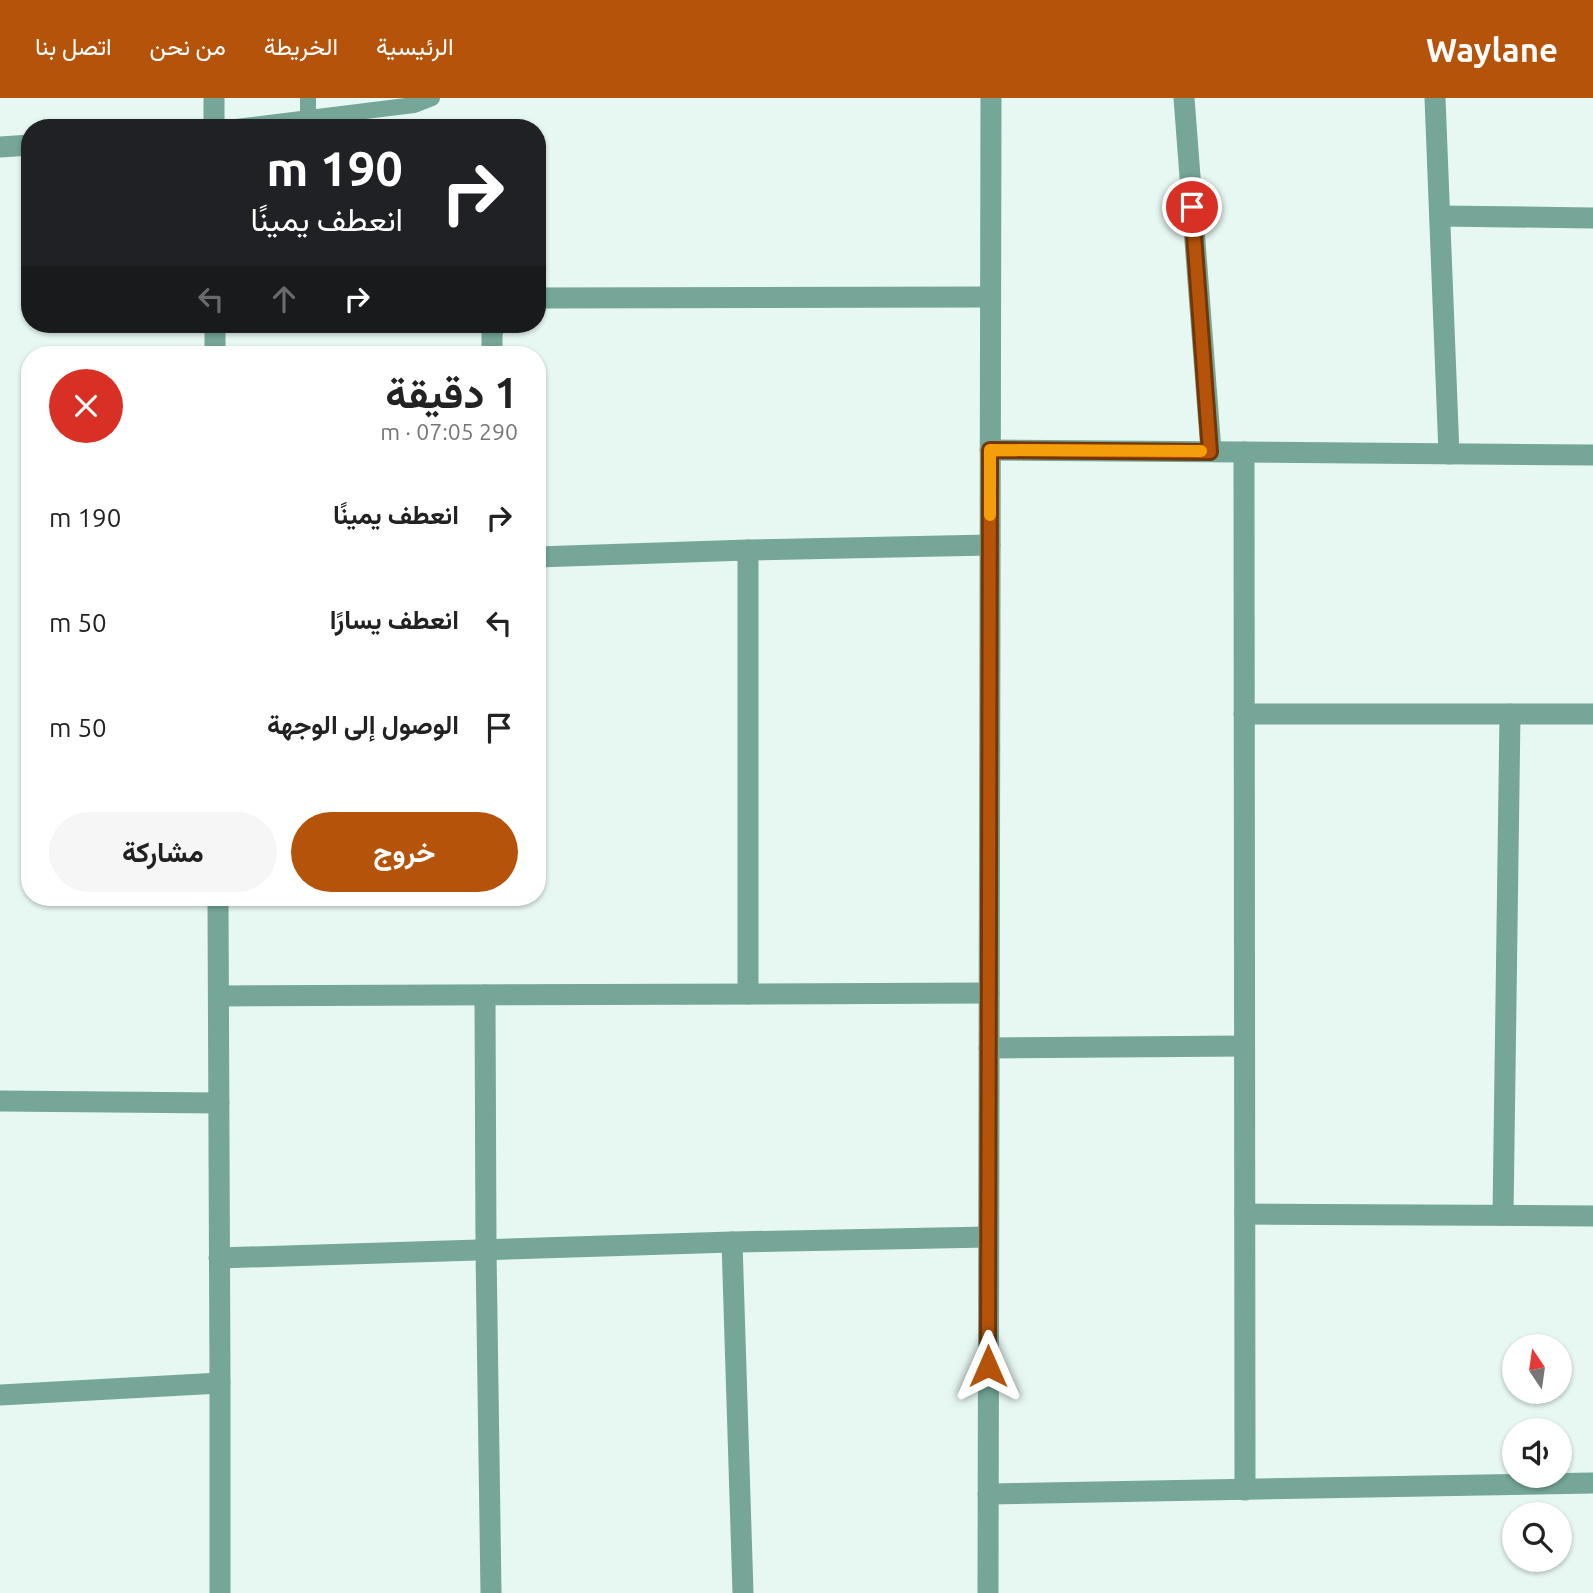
<!DOCTYPE html>
<html lang="ar">
<meta charset="utf-8">
<style>
body{margin:0;font-family:Ubuntu,Vazirmatn,sans-serif;background:#f6f6f6;color:#222;direction:rtl;height:100vh;display:flex;flex-direction:column;font-size:26px;white-space:nowrap}
*{box-sizing:border-box;margin:0}
p{font-size:23px;color:#767676}
.icon{flex:none;width:38px;height:38px;fill:none;stroke:currentColor;stroke-width:2;stroke-linecap:round;stroke-linejoin:round}
.map{position:relative;flex:1;overflow:hidden;direction:ltr}
.sheet{position:absolute;left:21px;top:248px;width:525px;height:560px;display:flex;flex-direction:column;background:#fff;border-radius:28px;box-shadow:0 2px 5px #0004;direction:rtl}
.sheet>*{flex:none}
.top-card{position:absolute;left:21px;top:21px;width:525px;height:214px;border-radius:28px;box-shadow:0 2px 5px #0004;direction:rtl;background:#202124;color:#fff;overflow:hidden}
.needle{width:46px;rotate:347deg}
.tools{position:absolute;left:1502px;top:1236px;display:grid;gap:14px}
.tools a{display:grid;place-items:center;width:70px;height:70px;border-radius:50%;background:#fff;box-shadow:0 2px 5px #0004;font-size:35px}
.pin{position:absolute;display:grid;place-items:center;width:60px;height:60px;color:#fff;margin:-30px;border:4px solid #fff;border-radius:50%;box-shadow:0 2px 7px #0007}
.me{position:absolute;width:77px;margin:-38px;rotate:0deg;stroke-linejoin:round;filter:drop-shadow(0 0 5px #0008)}
.turn{display:flex;align-items:center;gap:24px;height:147px;padding:0 28px;font-size:32px}
.turn .icon{width:91px;height:91px;stroke-width:2.5}
.turn b{display:block;font-size:49px;line-height:60px}
.lanes{display:flex;align-items:center;height:66px;padding:0 28px;background:#0003;justify-content:center;gap:35px;direction:ltr}
.lanes .off{opacity:.35}
.round{display:grid;place-items:center;flex:none;width:74px;height:74px;border-radius:37px;background:#f6f6f6}
.headline{display:flex;align-items:center;justify-content:space-between;height:119px;padding:0 28px}
h1{font-size:42px;font-weight:700;line-height:52px}
.button{display:flex;gap:14px;margin-top:auto;padding:14px 28px}
.button a{flex:1;height:80px;border-radius:42px;background:#b45309;color:#fff;font-size:28px;font-weight:700;line-height:80px;text-align:center}
.button a+a{background:#f6f6f6;color:#222}
ul{padding:0;list-style:none}
li{display:flex;align-items:center;gap:21px;height:105px;padding:0 28px}
li div{flex:1}
li b{display:block;font-size:26px}
li em{font-style:normal}
header{display:flex;align-items:center;gap:42px;box-sizing:border-box;height:98px;padding:0 35px;background:#b45309;color:#fff}
header strong{font-size:33px}
nav{display:flex;gap:38px;margin-inline-start:auto;font-size:24px}
.map>svg:first-child{display:block}
.lines{fill:none;stroke-linecap:round;stroke-linejoin:round}
.lane{stroke:#75a697;stroke-width:16}
.street{stroke:#75a697;stroke-width:21}
.route-casing{stroke:#753606;stroke-width:18}
.route{stroke:#b45309;stroke-width:12}
.slow{stroke:#f59e0b;stroke-width:12}
</style>
<header>
<strong>Waylane</strong>
<nav><a>الرئيسية</a><a>الخريطة</a><a>من نحن</a><a>اتصل بنا</a></nav>
</header>
<div class="map">
<svg width="1593" height="1495" viewBox="0 0 1593 1495">
<rect width="100%" height="100%" fill="#e7f7f1"/>
<g class="lines">
<g class="lane">
<polyline points="308,0 308,20"/>
<polyline points="228,30 414,7 432,0"/>
</g>
<g class="street">
<polyline points="214,0 214,30"/>
<polyline points="1184,0 1211,353"/>
<polyline points="1435,0 1449,356"/>
<polyline points="0,49 30,47"/>
<polyline points="1440,118 1593,120"/>
<polyline points="537,200 990,199"/>
<polyline points="215,226 215,257"/>
<polyline points="492,257 492,236 495,226"/>
<polyline points="990,352 1593,357"/>
<polyline points="1244,354 1245,1392"/>
<polyline points="748,452 748,896"/>
<polyline points="537,459 748,452 990,447"/>
<polyline points="1244,616 1593,616"/>
<polyline points="218,800 220,1285 220,1495"/>
<polyline points="485,897 486,1152 491,1495"/>
<polyline points="219,898 989,895"/>
<polyline points="989,950 1244,948"/>
<polyline points="0,1003 219,1005"/>
<polyline points="1245,1116 1593,1118"/>
<polyline points="1503,1117 1510,616"/>
<polyline points="732,1144 743,1495"/>
<polyline points="219,1160 732,1144 988,1139"/>
<polyline points="0,1297 220,1285"/>
<polyline points="988,1396 1593,1385"/>
<polyline points="988,1495 991,0"/>
</g>
</g>
<g class="lines">
<defs>
<polyline id="route" points="988,1268 990,352 1210,354 1192,109"/>
</defs>
<use href="#route" class="route-casing"/>
<use href="#route" class="route"/>
<polyline class="slow" points="990,417 990,352 1201,353"/>
</g>
</svg>
<div class="tools">
<a><svg class="needle" viewBox="-14 -14 28 28"><path d="M0-13l5 13h-10z" fill="#e53935"/><path d="M0 13l5-13h-10z" fill="#767676"/></svg></a>
<a><svg class="icon" aria-label="sound" viewBox="0 0 24 24"><path d="M4 9h4l5-4v14l-5-4H4zM17 9q2 3 0 6"/></svg></a>
<a><svg class="icon" aria-label="search" viewBox="0 0 24 24"><circle cx="10" cy="10" r="6"/><path d="M15 15l6 6"/></svg></a>
</div>
<div class="pin" style="left:1192px;top:109px;background:#d93025"><svg class="icon" aria-label="arrive" viewBox="0 0 24 24"><path d="M6 21V4h12l-3 4 3 4H6"/></svg></div>
<svg class="me" style="left:988px;top:1268px" viewBox="-20 -20 40 40"><path d="M0-17L14 15 0 8-14 15z" fill="#b45309" stroke="#fff" stroke-width="4"/></svg>
<div class="top-card">
<div class="turn"><svg class="icon" aria-label="right" viewBox="0 0 24 24"><path d="M7 20v-9h11M14 6l5 5-5 5"/></svg><div><b>190 m</b>انعطف يمينًا</div></div>
<div class="lanes"><svg class="icon off" aria-label="left" viewBox="0 0 24 24"><path d="M17 20v-9H6M10 6l-5 5 5 5"/></svg><svg class="icon off" aria-label="ahead" viewBox="0 0 24 24"><path d="M12 20V5M6 11l6-6 6 6"/></svg><svg class="icon" aria-label="right" viewBox="0 0 24 24"><path d="M7 20v-9h11M14 6l5 5-5 5"/></svg></div>
</div>
<section class="sheet">
<div class="headline"><div><h1>1 دقيقة</h1><p>290 m · 07:05</p></div><a class="round" style="background:#d93025;color:#fff"><svg class="icon" aria-label="close" viewBox="0 0 24 24"><path d="M6 6l12 12M18 6L6 18"/></svg></a></div>
<ul>
<li><svg class="icon" aria-label="right" viewBox="0 0 24 24"><path d="M7 20v-9h11M14 6l5 5-5 5"/></svg><div><b>انعطف يمينًا</b></div><em>190 m</em></li>
<li><svg class="icon" aria-label="left" viewBox="0 0 24 24"><path d="M17 20v-9H6M10 6l-5 5 5 5"/></svg><div><b>انعطف يسارًا</b></div><em>50 m</em></li>
<li><svg class="icon" aria-label="arrive" viewBox="0 0 24 24"><path d="M6 21V4h12l-3 4 3 4H6"/></svg><div><b>الوصول إلى الوجهة</b></div><em>50 m</em></li>
</ul>
<div class="button"><a>خروج</a><a>مشاركة</a></div>
</section>
</div>
